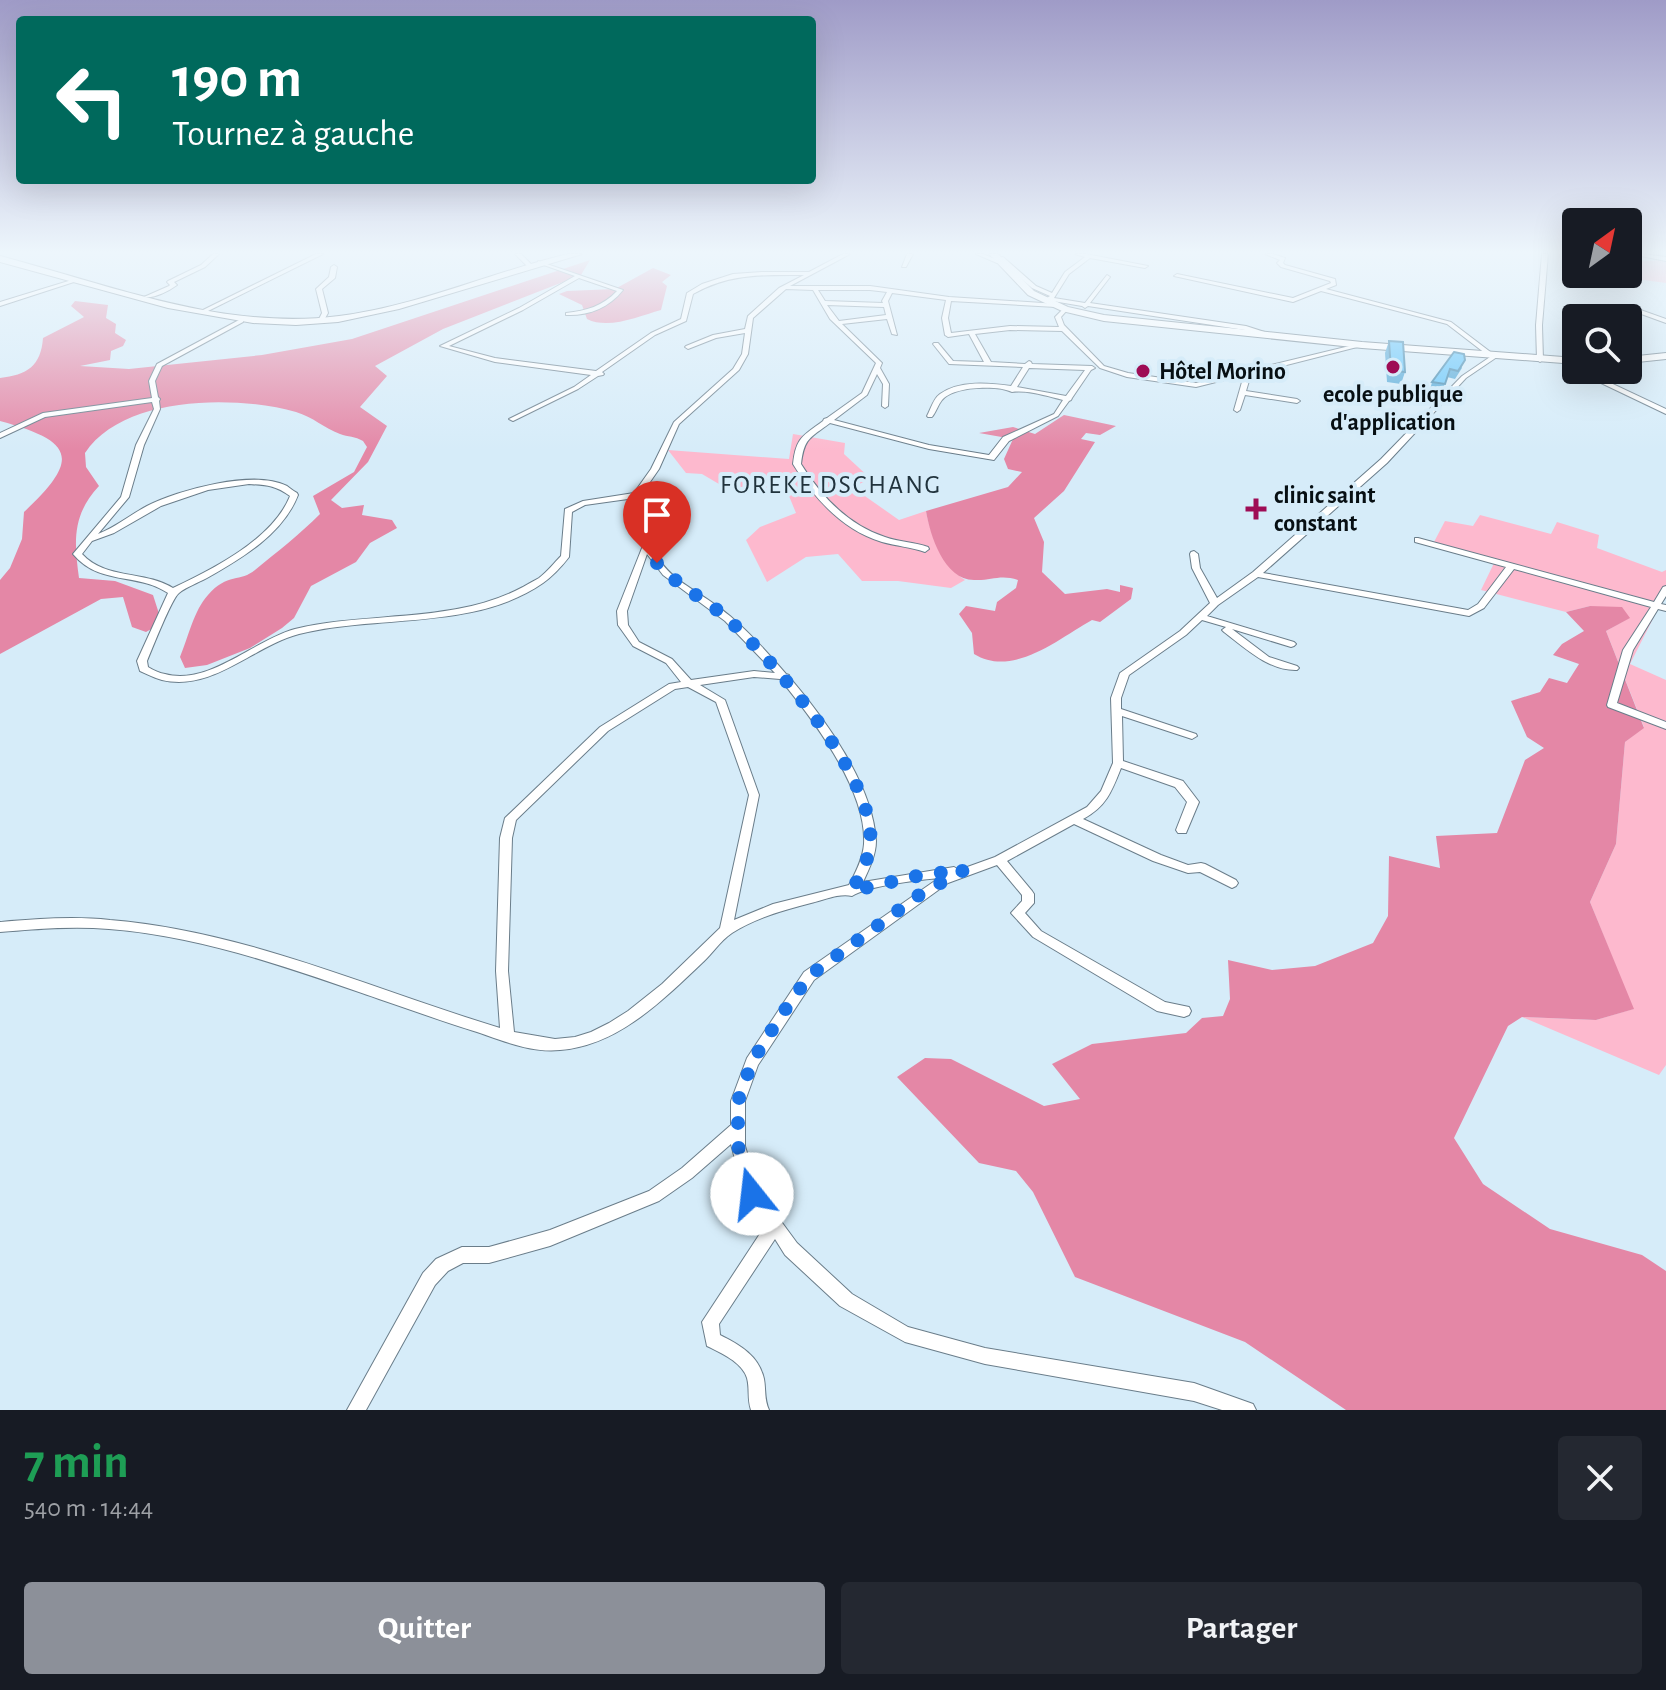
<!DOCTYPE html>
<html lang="fr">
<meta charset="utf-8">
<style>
body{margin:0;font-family:"Alegreya Sans",sans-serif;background:#242831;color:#f1f3f6;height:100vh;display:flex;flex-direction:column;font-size:30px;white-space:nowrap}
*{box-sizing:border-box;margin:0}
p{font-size:26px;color:#9ea1a6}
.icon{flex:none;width:44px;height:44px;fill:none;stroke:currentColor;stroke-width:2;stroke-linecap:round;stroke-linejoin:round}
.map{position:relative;height:1410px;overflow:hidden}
.sheet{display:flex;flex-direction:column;background:#171b24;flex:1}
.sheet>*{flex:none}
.banner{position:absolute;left:16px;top:16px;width:800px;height:168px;border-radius:8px;box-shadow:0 8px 32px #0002;background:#00695c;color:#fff;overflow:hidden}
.needle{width:52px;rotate:33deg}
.buttons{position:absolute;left:1562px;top:208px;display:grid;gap:16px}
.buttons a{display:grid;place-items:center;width:80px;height:80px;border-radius:8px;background:#171b24;box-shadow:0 8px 32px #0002;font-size:40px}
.pin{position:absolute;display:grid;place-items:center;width:68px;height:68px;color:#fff;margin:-82px -34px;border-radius:50% 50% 50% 0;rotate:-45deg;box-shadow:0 0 8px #0007}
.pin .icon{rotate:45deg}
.me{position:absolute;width:88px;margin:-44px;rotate:344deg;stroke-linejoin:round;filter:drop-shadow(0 0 6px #0008)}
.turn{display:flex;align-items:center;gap:28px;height:168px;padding:0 24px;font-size:36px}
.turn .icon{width:104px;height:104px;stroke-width:2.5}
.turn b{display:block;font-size:56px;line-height:68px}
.round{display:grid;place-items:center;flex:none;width:84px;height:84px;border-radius:8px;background:#242831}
.summary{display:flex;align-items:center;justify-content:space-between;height:136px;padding:0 24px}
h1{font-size:48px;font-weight:700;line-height:60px;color:#1e9e55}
.action{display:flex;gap:16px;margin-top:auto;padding:16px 24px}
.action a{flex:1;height:92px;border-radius:8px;background:#8c9099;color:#fff;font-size:32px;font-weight:700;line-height:92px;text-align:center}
.action a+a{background:#242831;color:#f1f3f6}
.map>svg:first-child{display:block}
.green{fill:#fdb9ce}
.forest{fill:#e487a6}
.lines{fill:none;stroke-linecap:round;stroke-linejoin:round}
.minor-casing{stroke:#6a7d8a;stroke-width:2}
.primary-casing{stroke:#6a7d8a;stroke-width:2}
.minor{fill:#fff;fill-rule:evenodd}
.primary{fill:#fff;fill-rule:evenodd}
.wall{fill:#55a9d7}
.building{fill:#63c5fa;stroke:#458aaf;stroke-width:2}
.route{stroke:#1a73e8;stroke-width:14;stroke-dasharray:0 25.2}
.poi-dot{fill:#9e0c55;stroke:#d6ecf9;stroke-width:3}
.labels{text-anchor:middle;stroke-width:8;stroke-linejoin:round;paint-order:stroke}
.far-poi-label{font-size:24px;font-weight:bold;fill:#070f13;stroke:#d6ecf9;text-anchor:start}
.far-quarter-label{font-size:26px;letter-spacing:2px;fill:#21333d;stroke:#d6ecf9}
</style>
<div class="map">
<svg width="1666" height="1410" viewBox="0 0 1666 1410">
<rect width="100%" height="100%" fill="#d6ecf9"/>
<g class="green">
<polygon points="1666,260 1666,283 1599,274 1628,274 1628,262"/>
<path d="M793 434 845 443 844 454 871 479 852 487 899 520 926 511C930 534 944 567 965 580L951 588 898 581H862L838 554 806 557 767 582 746 540 760 527 796 513 789 496 761 487H724L702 474 686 473 668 450 789 459Z"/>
<polygon points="1480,515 1551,534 1557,522 1599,535 1597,548 1662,572 1666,570 1666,593 1630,664 1666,680 1666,1065 1659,1075 1522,1017 1596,1020 1633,1009 1590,902 1616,844 1625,742 1644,727 1606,631 1629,618 1590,606 1566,612 1481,590 1496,559 1434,542 1445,521 1473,526"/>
</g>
<g class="forest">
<path d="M590 260 581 275 443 329 375 366 387 376 360 407 387 426 368 462 331 500 342 508 364 505 362 515 392 520 397 528 370 543 356 562 311 586 294 618 282 628 250 648 207 665 185 668 180 657C188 638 194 610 208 595 227 573 241 582 255 570 277 552 299 535 320 514L313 496 354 472 367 447 363 441C355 436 348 437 340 434 324 428 313 417 296 412 236 395 123 395 85 453L86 467 99 486C72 515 74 541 79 578L115 581 153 595 162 623 146 632 132 627 123 597 101 599 0 654V580L10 568 22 539 24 512C82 458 73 441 0 421V378C27 375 41 366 43 338L84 317 71 306 75 301 108 305 106 318 116 324 115 333 126 340 123 346 111 351 110 360 80 366 129 369 262 355 352 339Z"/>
<path d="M653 268 671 275 662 282 667 286 661 310C639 316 609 330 587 319L582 305 559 294 567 291 615 289Z"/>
<path d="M1064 415 1116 426 1100 435 1086 433 1081 439 1095 442 1064 491 1034 518 1044 542 1042 572 1065 594 1107 589 1120 592V585L1133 588 1131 599 1100 622 1092 620C1058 639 1013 678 974 654L972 633 959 614 966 606 995 611 997 602 1016 588 1018 580C1000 574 991 581 974 580 944 580 930 535 926 511L1008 487 1022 472 1008 469 1004 459 1013 439 979 433 1013 427 1035 434Z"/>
<polygon points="1590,606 1622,607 1630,618 1606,631 1644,728 1625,742 1616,844 1590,902 1634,1009 1596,1020 1522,1017 1508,1026 1454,1138 1483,1184 1550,1229 1642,1255 1666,1271 1666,1410 1346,1410 1245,1342 1075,1277 1033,1192 1016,1171 979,1163 897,1077 925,1058 951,1059 1044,1106 1080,1099 1052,1064 1092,1044 1186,1033 1202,1018 1223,1016 1230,999 1228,960 1272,970 1315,966 1373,943 1388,916 1389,856 1440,868 1436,836 1497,833 1525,760 1544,748 1527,737 1511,701 1540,692 1549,678 1567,683 1579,664 1553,655 1562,644 1584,631 1566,612"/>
</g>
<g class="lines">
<defs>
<g id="minor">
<path d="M213 254H219L205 267 174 282 177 285C169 291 153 299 144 297L169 286 170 285 167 282 168 281 201 265Z"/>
<polygon points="316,254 323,254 206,312 201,311"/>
<polygon points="515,254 521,254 531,264 531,266 527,266"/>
<path d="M843 254H850L790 286H870L949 297 1058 304 1059 305 1056 307 951 301 948 318 951 333 1010 326 1059 327 1055 317 1065 307 1068 309 1061 317 1064 325 1104 366 1128 373 1196 383 1362 343 1365 345 1251 374 1246 391 1297 399 1300 401 1297 403 1245 395 1240 410 1237 412 1234 410 1244 375 1196 387 1127 377 1100 368 1062 331 1010 330 975 334 991 362 1025 364 1029 361 1031 362 1032 364 1092 366 1095 368 1091 370 1072 398 1071 400 1069 401 1058 416 1009 441 994 460 929 449 830 423C810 438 804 438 801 464 821 496 848 525 885 537 899 542 914 542 928 547L929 549 925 552C911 547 896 546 882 542 842 530 814 498 793 464 796 437 803 436 823 421L824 419 827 418 862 393 876 363 830 319 813 290 786 289 753 318 748 354 739 370 679 424 659 469 641 495 652 505C643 577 685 578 730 616 751 634 769 654 786 674L789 675 790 678C825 719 873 785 876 841 876 855 869 869 863 882L954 867 959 870 995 857 1087 807 1101 791 1113 763 1111 698 1120 673 1180 631 1210 603 1192 568 1190 554 1191 552 1194 551 1198 554 1200 568 1217 598 1253 572 1381 459 1462 376 1490 357 1447 324 1321 291 1293 302 1174 276 1177 274 1293 298 1331 283 1330 281 1281 267 1277 263 1280 260 1265 254H1273L1285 258 1283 263 1285 265 1335 279 1336 285 1326 289 1451 322 1497 357 1466 378 1387 463 1263 573 1468 610 1478 604 1506 567 1415 542V538H1418L1654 602 1663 587 1666 586V596L1661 604 1666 605V611L1658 609 1633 650 1617 703 1666 722V729L1608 707 1607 705 1623 650 1651 607 1514 569 1484 608 1469 616 1258 577 1218 605 1207 616 1294 642 1296 644 1294 646 1291 647 1232 629 1269 657 1297 666 1299 668 1297 670C1269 671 1245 648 1224 632L1222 630 1226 627 1202 620 1186 635 1129 675 1121 698V709L1196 734 1197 736 1192 739 1122 716 1123 761 1183 781 1199 802 1186 833H1178L1176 830 1187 802 1175 787 1121 768C1112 791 1106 807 1083 819L1161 855 1188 865 1201 863 1205 864 1236 880 1238 883 1236 886 1232 888 1200 872 1188 873 1153 861 1074 824 1007 861 1032 891 1034 894V903L1025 913 1041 931 1165 1002 1189 1007 1191 1011 1189 1015 1184 1017 1157 1011 1033 937 1011 913 1022 901V895L997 865 948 883 814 980 758 1065 745 1101V1146L758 1190 797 1243 852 1294 908 1327 985 1348 1194 1383 1253 1404 1256 1410H1222L1194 1401 985 1364 905 1342 840 1306 785 1255 775 1239 719 1324 720 1335C740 1345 759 1356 764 1379 766 1390 764 1399 769 1410H751C747 1398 750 1389 747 1378 742 1362 721 1353 707 1346L702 1322 765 1226 744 1194 731 1144 692 1178 659 1201 550 1246 489 1263H463L448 1271 435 1285 366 1410H347L423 1273 436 1259 462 1247H489L550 1230 649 1191 682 1168 731 1125V1101L747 1058 804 972 939 878C918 880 867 886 852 896 839 893 824 900 811 903 784 910 755 918 732 933 720 941 712 954 702 963 662 1001 617 1046 560 1050 532 1053 503 1041 477 1032 444 1022 412 1010 379 999 292 969 202 936 109 929 73 926 36 929 0 932V922C37 919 73 916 110 920 246 931 371 989 500 1028L496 971 500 838 505 818 600 727 669 684 681 682 666 663 633 646 618 625 617 611 644 543 642 529 644 506 635 498 585 505 572 512 569 557C562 566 553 576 543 583 474 631 377 614 299 634 253 646 213 692 162 680 155 678 147 674 140 671L137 661 168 593C136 572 100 586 73 554L121 497 136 445 154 409 152 402 45 417 0 438V433L43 413 152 398 149 381 157 364 239 320H243V322L162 366 155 381 158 397 160 399 159 401 160 409 144 445 129 497 98 534C116 527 130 515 147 506 178 490 254 469 287 486 290 488 293 491 297 493L298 495C283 534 242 558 207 578 198 583 186 587 179 593 172 598 152 649 147 661L148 667C153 670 159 673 165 674 209 686 254 640 295 629 370 611 454 624 523 587 528 584 534 581 539 578 547 572 554 563 561 556L565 509 583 501 634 493 651 469 674 422 733 369 742 354 745 333 716 338 688 349 685 347 686 346 713 335 745 329 748 316 779 288 804 275C763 275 730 273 693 294L686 321 655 335 602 372 604 374 603 375 598 376 578 389 513 421 509 419 511 418 574 387 591 375 495 362 440 346 519 308 575 276 538 263V261L623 290C609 308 588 316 566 315V313C586 311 603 306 617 291L579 278 523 310 449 346 495 358 596 371 651 333 681 319 687 293 702 284 733 274 762 272H809ZM818 290H870L887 292 882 301 883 303 825 301ZM892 293 946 300 942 318 945 335 948 337 969 334 984 362 953 361 938 343H934L933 344 949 364 1023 367 1011 386C990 383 959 380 940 394 933 399 931 409 927 416L928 417H932C936 412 938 405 942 400 954 386 998 385 1012 392 1028 390 1047 396 1063 400L1054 414 1003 437 989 455 929 445 834 420 867 395 877 374 883 384 882 406 885 408 888 406 889 384 880 368 882 363 842 324 887 319 892 334 897 335 888 301ZM827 305 884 307 886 315 839 321ZM1029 368 1085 370 1066 396 1017 387ZM249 484C266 485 275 485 290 496 273 539 213 569 173 588 144 570 106 580 82 554L92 541 114 533 161 506 208 490ZM647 554 663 575 725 621 775 673 754 671 691 680 672 659 639 642 628 625 627 611ZM754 677 780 679C813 719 867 790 864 844 863 858 856 872 849 885L773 904 734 920 759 795 725 700 700 685ZM688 687 716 702 749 795 720 928 662 984 628 1011 609 1023 591 1032 575 1037 555 1039 514 1032 508 971 512 838 516 820 608 731 675 689Z"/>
<polygon points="907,254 913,254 906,267 902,267"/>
<polygon points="976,254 983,254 1002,262 997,263"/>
<polygon points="1075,254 1086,254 1148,266 1145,268 1090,258 1069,274 1054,298 1085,303 1107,275 1110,277 1090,303 1246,326 1277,336 1274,338 1245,330 1088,306 1085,308 1082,306 1047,300 1047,298 1050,296 1032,288 998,258 1003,257 1036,286 1052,293 1065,272 1085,257"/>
<polygon points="1542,254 1548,254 1542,325 1543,360 1540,362 1537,360 1536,325"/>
<polygon points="1631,254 1643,254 1666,257 1666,261"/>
<polygon points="334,265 337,267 335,278 322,289 328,313 323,322 321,323 318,321 322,313 316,289 329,277 331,267"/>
<polygon points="75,279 80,280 0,306 0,302"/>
<polygon points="1635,308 1666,319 1666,323 1633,311 1633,309"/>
<polygon points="1576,369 1576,370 1583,370 1666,409 1666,414 1576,371"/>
</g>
<g id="primary">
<path d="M568 254H582L399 309 338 322 296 325 253 323 168 308 0 262V256C110 285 224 331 339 316 418 306 492 272 568 254Z"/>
<polygon points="989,254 998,254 1034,291 1068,307 1104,315 1362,342 1576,358 1576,364 1362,348 1104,321 1062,311 1028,295"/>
<polygon points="1666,353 1666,359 1628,363 1628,357"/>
</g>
</defs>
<use href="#minor" class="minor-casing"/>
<use href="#primary" class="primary-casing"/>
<use href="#minor" class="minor"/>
<use href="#primary" class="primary"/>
</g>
<g class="wall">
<polygon points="1389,341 1405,372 1401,384 1387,382 1385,353"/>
<polygon points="1454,352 1462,368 1455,379 1447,377 1442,392 1430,390 1432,382"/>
</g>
<g class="building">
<polygon points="1389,341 1403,342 1405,372 1391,370"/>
<polygon points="1454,352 1464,354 1465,360 1458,371 1450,369 1445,384 1432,382"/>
</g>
<linearGradient id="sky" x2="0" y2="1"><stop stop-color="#9f9bc7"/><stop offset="0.56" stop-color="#edf6fc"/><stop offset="1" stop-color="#edf6fc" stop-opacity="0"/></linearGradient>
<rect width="1666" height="451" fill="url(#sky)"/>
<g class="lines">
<path class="route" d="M657 563C677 586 706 599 729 620 774 662 878 780 870 845 868 862 859 877 852 891L921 875 964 870 922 893 809 976 780 1017 752 1062 738 1101V1146L752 1194"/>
</g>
<g class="poi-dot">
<circle cx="1393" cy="367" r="8"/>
<circle cx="1143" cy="371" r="8"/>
<path d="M1252 497h8v8h8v8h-8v8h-8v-8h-8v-8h8z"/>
</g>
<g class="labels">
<g class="far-poi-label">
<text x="1159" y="379">Hôtel Morino</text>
<text x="1393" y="402" text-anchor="middle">ecole publique<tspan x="1393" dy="28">d'application</tspan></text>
<text x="1274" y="503">clinic saint<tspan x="1274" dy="28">constant</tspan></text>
</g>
<g class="far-quarter-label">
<text x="831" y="493">FOREKE DSCHANG</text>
</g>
</g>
</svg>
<div class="buttons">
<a><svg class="needle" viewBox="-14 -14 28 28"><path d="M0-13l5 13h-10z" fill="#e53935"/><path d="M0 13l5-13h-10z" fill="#9ea1a6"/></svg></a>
<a><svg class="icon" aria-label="search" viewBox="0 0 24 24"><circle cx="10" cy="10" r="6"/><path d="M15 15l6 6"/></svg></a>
</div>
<div class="pin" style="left:657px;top:563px;background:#d93025"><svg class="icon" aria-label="arrive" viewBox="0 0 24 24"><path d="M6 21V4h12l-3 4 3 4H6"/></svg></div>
<svg class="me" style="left:752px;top:1194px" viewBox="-20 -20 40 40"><circle r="19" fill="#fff"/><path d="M0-13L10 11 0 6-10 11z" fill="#1a73e8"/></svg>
<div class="banner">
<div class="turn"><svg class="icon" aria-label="left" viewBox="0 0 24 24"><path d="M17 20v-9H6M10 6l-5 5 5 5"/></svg><div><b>190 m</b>Tournez à gauche</div></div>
</div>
</div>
<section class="sheet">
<div class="summary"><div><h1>7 min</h1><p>540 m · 14:44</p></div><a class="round"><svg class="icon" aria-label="close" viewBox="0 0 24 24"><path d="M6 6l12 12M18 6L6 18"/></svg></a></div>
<div class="action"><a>Quitter</a><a>Partager</a></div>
</section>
